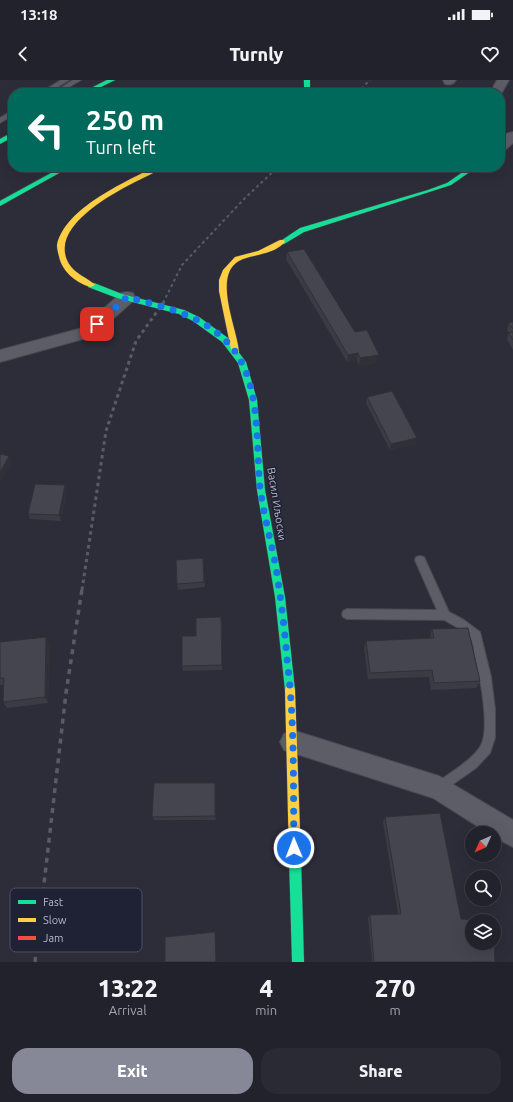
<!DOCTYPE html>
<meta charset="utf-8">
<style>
body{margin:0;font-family:Ubuntu,sans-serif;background:#292a33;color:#f1f3f6;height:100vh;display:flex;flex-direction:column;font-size:15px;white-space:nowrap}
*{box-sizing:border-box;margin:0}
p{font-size:13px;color:#a2a4a9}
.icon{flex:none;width:22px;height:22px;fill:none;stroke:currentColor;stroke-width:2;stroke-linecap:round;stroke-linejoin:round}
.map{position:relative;height:882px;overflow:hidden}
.panel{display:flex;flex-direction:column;background:#21222b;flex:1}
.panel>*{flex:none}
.guide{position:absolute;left:8px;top:8px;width:497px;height:84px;border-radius:16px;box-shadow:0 4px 16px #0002,0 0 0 1px #3e3f47;background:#00695c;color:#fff;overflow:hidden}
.needle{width:26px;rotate:225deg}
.buttons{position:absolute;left:465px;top:746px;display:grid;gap:8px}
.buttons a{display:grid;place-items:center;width:36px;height:36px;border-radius:50%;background:#21222b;box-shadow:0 4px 16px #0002,0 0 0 1px #3e3f47;font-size:20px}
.pin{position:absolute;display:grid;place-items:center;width:34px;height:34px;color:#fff;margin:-17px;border-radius:8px;box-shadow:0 2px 6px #0006}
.me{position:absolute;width:44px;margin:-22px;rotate:359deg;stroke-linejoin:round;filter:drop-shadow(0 0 3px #0008)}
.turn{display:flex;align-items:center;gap:14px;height:84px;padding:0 12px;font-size:18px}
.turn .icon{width:52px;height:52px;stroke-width:2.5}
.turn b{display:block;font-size:28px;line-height:34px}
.eta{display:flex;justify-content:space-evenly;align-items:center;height:68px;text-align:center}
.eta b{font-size:24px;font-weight:800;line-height:28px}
.action{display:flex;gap:8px;margin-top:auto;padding:8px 12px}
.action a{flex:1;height:46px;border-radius:16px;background:#868797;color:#fff;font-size:16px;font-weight:800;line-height:46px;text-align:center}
.action a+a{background:#292a33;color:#f1f3f6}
.status{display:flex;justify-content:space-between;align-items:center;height:28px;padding:0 20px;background:#21222b;direction:ltr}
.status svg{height:11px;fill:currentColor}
header{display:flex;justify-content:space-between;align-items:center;height:52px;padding:0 12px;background:#21222b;font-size:18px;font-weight:800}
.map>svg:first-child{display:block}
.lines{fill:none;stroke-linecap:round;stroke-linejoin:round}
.lane-casing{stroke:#484952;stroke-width:2}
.street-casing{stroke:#484952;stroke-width:2}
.fast-casing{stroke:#484952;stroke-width:1}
.slow-casing{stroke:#484952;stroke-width:1}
.jam-casing{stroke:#484952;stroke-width:1}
.lane{fill:#5c5d67;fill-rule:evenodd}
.street{fill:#5c5d67;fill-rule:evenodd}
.fast{fill:#16e098;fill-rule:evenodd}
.slow{fill:#ffcf43;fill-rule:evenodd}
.jam{fill:#f24e42;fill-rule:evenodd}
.rail-far2{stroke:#5a5b65;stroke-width:2;stroke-dasharray:3 3;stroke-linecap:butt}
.rail-far1{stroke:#5a5b65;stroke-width:3;stroke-dasharray:3.5 3.5;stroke-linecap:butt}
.rail{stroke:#5a5b65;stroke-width:3.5;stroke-dasharray:5 5;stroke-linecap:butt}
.wall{fill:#3a3b44}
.shaded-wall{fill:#303037}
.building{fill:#44454f;stroke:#303037}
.route{stroke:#1a73e8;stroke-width:7;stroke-dasharray:0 12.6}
.labels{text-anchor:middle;stroke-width:3;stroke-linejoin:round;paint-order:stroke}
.street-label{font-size:11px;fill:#b7b8ca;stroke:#1f2134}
.key{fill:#1f2134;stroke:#4d4e61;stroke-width:1}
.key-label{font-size:11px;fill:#b7b8ca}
</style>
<div class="status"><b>13:18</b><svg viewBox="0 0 49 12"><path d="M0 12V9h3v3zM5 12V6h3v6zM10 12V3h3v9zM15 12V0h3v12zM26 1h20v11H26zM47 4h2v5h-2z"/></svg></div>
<header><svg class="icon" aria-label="back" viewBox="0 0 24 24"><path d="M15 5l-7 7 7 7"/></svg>Turnly<svg class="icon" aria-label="heart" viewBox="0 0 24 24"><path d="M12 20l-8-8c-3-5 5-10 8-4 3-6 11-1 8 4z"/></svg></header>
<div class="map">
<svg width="513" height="882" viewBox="0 0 513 882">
<rect width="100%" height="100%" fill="#2c2d39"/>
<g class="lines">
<defs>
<g id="lane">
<polygon points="61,0 69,0 48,13 40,13"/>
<polygon points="73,0 81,0 64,10 59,9"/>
<polygon points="13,30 13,35 0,43 0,38"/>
<path d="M420 476 424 477 449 532 464 540 480 552 491 597 495 629V658L490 673 476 688 439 714 435 712 433 708 435 704C448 694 471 681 480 667 491 650 480 597 475 577 474 572 474 564 471 559 467 552 451 544 444 540L347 539 343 537 342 534 343 531 347 529 437 530 415 480 416 477Z"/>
</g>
<g id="street">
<path d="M443 0H456C453 5 450 5 445 4Z"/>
<polygon points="497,0 509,0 500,16 500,13 490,13"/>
<polygon points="513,52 513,63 505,70 500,71 500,60 508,53"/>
<polygon points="127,212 133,213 135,217 133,221 94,256 0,282 0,270 82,248 121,213"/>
<polygon points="292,650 439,696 513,740 513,767 494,757 494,753 488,753 433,718 284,670 280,662 284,654"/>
</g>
<g id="fast">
<polygon points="107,0 115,0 89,13 81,13"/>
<polygon points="304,0 310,0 310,7 306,13 300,13 304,7"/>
<polygon points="13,52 13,57 0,64 0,59"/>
<polygon points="62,87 70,87 0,126 0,121"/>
<polygon points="470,87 477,87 451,105 304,152 284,164 280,164 279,162 300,148 428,110 447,103"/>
<polygon points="88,203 94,203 122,214 184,230 199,237 228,258 246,282 257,320 265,410 285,517 295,610 294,613 290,615 286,613 285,610 275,517 257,410 249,320 238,283 222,262 193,241 179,234 117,218 88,207"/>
<polygon points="295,771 299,773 301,777 304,882 292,882 289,777 291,773"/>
</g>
<g id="slow">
<path d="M154 87H162C154 94 142 98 133 103 108 116 48 149 69 184 76 195 87 197 95 205L91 207C78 204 64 193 60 180 59 176 57 170 57 165 65 128 124 103 154 87Z"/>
<path d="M280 160H284L285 162C274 174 257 174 243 179 210 191 237 247 239 272L235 275 232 274 219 211V200L223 190 235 177 258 171Z"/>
<polygon points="290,605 294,607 295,610 301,777 299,781 295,783 291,781 289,777 285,610 286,607"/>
</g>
<polygon id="jam" points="210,8 234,11 237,13 194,12"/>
</defs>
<use href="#lane" class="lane-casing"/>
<use href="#street" class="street-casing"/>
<use href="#fast" class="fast-casing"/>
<use href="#slow" class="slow-casing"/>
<use href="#jam" class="jam-casing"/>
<use href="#lane" class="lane"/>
<use href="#street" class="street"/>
<use href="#fast" class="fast"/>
<use href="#slow" class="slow"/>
<use href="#jam" class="jam"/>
<g class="rail-far2">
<polyline points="357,13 370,0"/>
<polyline points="163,223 182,185 244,119 278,87"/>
</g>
<polyline class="rail-far1" points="82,510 106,351 136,261 164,222"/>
<polyline class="rail" points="35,882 66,613 82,509"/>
</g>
<g class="wall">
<polygon points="287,172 355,252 377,282 359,286 357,280 347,282 286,179"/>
<polygon points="513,242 513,270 507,259 509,253 507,249 509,243"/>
<polygon points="367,317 416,364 390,370 366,323"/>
<polygon points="65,405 67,411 61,441 30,439 28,434"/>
<polygon points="203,478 205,507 178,510 177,504"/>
<polygon points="222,542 222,590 183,591 182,586 196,556"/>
<polygon points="432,549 480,601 476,608 431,610 429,597 368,599 364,568 366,561 430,558 430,557"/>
<polygon points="0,562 50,564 48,623 7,628 3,622 4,605 0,605"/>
<polygon points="215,703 216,740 154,740 152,737"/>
<polygon points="385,737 461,839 495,882 372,882 368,838 370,835 398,834 383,742"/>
</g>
<g class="shaded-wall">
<polygon points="358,273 357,280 347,282 348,275"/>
<polygon points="379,275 377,282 359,286 360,278"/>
<polygon points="417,358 416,364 390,370 391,364"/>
<polygon points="9,376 12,382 0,403 0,393"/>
<polygon points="65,405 67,411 61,441 59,435"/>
<polygon points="46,557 50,564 48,623 45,617"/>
<polygon points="215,703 216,706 216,740 215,736"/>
<polygon points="215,852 215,854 217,882 216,882"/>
</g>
<g class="building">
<polygon points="304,169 355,252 367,250 379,275 360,278 358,273 348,275 287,172"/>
<polygon points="513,242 513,249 509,243"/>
<polygon points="513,252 513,260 509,253"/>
<polygon points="392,311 417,358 391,364 367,317"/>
<polygon points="0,374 9,376 0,393"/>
<polygon points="35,404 65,405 59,435 28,434"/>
<polygon points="203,478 204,502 177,504 176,480"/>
<polygon points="221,537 222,585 182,586 182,556 196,556 196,538"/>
<polygon points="468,548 480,601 434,603 432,590 370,593 366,561 434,558 432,549"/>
<polygon points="46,557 45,617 3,622 4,598 0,598 0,562"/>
<polygon points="154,703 215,703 215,736 152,737"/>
<polygon points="440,733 461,839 491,841 472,841 472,863 494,863 495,882 374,882 370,835 401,834 385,737"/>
<polygon points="215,852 216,882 165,882 165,857"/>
</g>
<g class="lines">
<path class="route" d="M97 244 127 217C167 228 210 236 236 273 261 309 256 367 260 408 264 439 274 470 278 501 282 527 285 553 287 579 295 642 293 706 294 768"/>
</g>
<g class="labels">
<g class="street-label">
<text transform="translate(277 424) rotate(81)" y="4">Васил Иљоски</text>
</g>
</g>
<rect x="10" y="808" width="132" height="64" rx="6" class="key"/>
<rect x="18" y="820" width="18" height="4" fill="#16e098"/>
<rect x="18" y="838" width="18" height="4" fill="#ffcf43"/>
<rect x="18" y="856" width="18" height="4" fill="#f24e42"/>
<g class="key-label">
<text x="43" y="826">Fast</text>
<text x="43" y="844">Slow</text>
<text x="43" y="862">Jam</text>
</g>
</svg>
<div class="buttons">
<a><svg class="needle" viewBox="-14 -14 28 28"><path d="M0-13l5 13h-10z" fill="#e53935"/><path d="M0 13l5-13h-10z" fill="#a2a4a9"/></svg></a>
<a><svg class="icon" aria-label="search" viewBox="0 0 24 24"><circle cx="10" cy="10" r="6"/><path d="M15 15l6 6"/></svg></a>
<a><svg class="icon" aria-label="layers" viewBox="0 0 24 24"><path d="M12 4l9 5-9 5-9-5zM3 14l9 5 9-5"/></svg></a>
</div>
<div class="pin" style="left:97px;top:244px;background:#d93025"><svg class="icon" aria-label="arrive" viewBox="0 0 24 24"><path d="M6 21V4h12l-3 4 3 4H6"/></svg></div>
<svg class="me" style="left:294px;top:768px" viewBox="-20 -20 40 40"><circle r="17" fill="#1a73e8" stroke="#fff" stroke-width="3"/><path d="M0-11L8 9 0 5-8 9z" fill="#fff"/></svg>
<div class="guide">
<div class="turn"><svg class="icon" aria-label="left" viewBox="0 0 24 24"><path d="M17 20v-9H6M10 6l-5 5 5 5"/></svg><div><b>250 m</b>Turn left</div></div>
</div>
</div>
<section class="panel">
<div class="eta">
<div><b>13:22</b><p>Arrival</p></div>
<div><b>4</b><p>min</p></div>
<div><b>270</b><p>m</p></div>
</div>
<div class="action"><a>Exit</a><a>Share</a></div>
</section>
